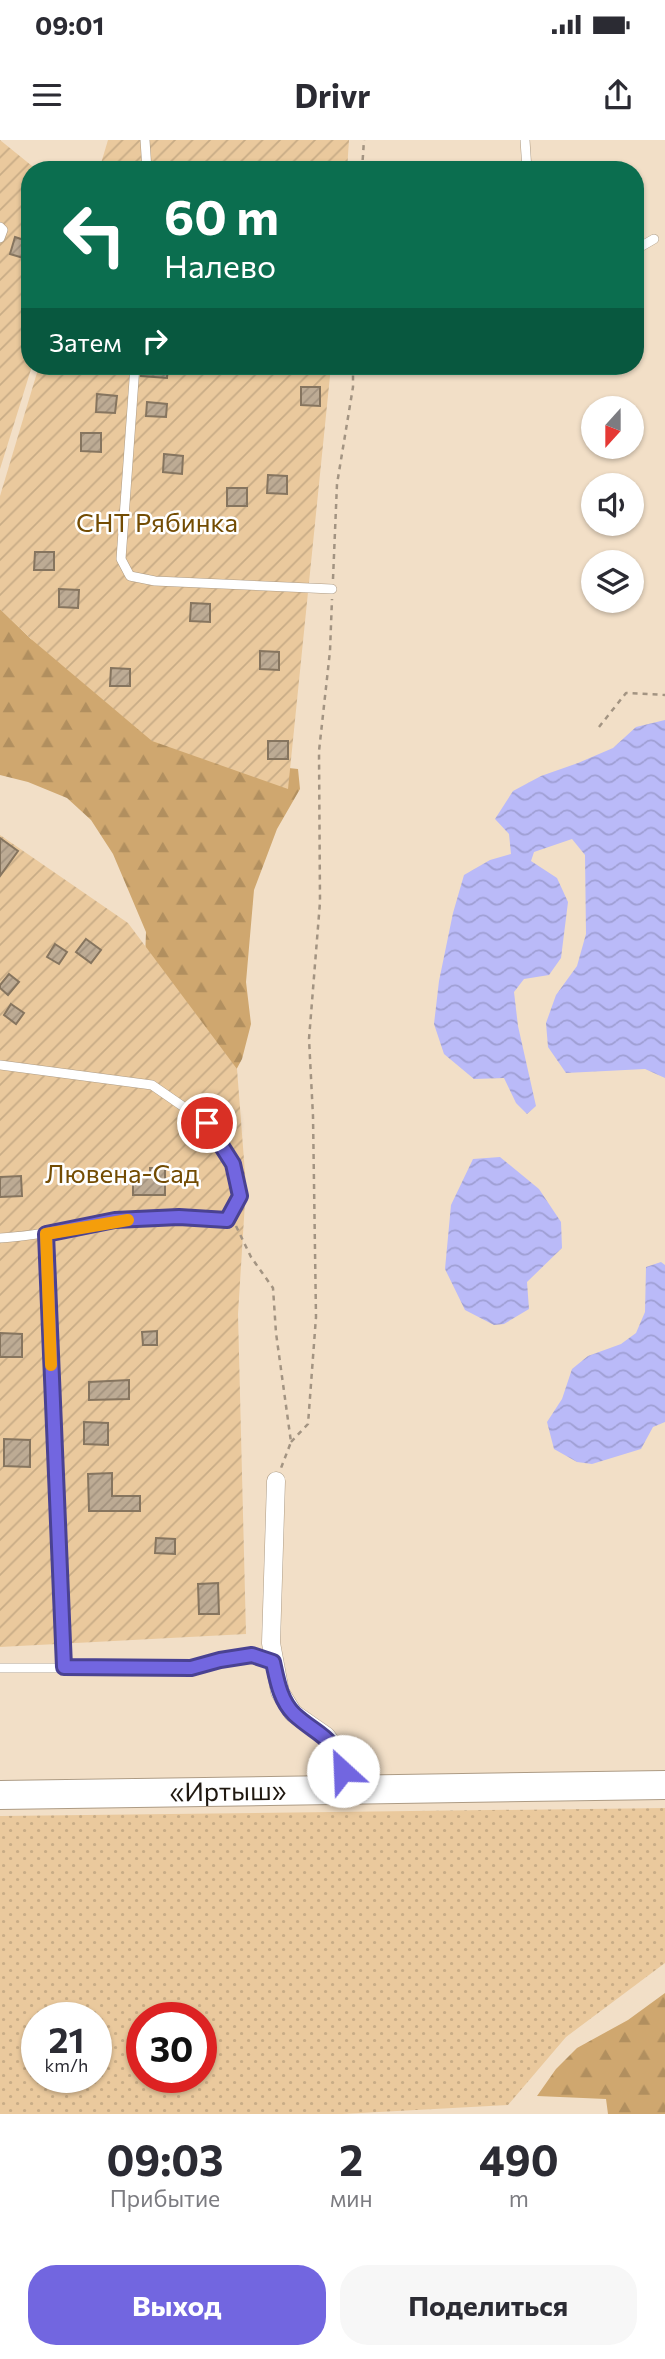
<!DOCTYPE html>
<html lang="ru">
<meta charset="utf-8">
<style>
body{margin:0;font-family:Commissioner,sans-serif;background:#f7f7f7;color:#2b2b33;height:100vh;display:flex;flex-direction:column;font-size:26px;white-space:nowrap}
*{box-sizing:border-box;margin:0}
p{font-size:23px;color:#7c7c81}
.icon{flex:none;width:38px;height:38px;fill:none;stroke:currentColor;stroke-width:2;stroke-linecap:round;stroke-linejoin:round}
.map{position:relative;height:1974px;overflow:hidden}
.panel{display:flex;flex-direction:column;background:#fff;flex:1}
.panel>*{flex:none}
.banner{position:absolute;left:21px;top:21px;width:623px;height:214px;border-radius:28px;box-shadow:0 2px 5px #0004;background:#0b6e4f;color:#fff;overflow:hidden}
.needle{width:46px;rotate:201deg}
.tools{position:absolute;left:581px;top:256px;display:grid;gap:14px}
.tools a{display:grid;place-items:center;width:63px;height:63px;border-radius:50%;background:#fff;box-shadow:0 2px 5px #0004;font-size:35px}
.speed{position:absolute;left:21px;top:1862px;display:flex;gap:14px;font-size:35px;font-weight:700;text-align:center}
.speed>*{display:grid;place-content:center;width:91px;height:91px;border-radius:50%;background:#fff;box-shadow:0 2px 5px #0004;line-height:1}
.speed small{font-size:18px;font-weight:400}
.speed .limit{border:10px solid #d22;background:#fff;color:#111}
.pin{position:absolute;display:grid;place-items:center;width:60px;height:60px;color:#fff;margin:-30px;border:4px solid #fff;border-radius:50%;box-shadow:0 2px 7px #0007}
.me{position:absolute;width:77px;margin:-38px;rotate:335deg;stroke-linejoin:round;filter:drop-shadow(0 0 5px #0008)}
.turn{display:flex;align-items:center;gap:24px;height:147px;padding:0 28px;font-size:32px}
.turn .icon{width:91px;height:91px;stroke-width:2.5}
.turn b{display:block;font-size:49px;line-height:60px}
.then{display:flex;align-items:center;height:66px;padding:0 28px;background:#0003;gap:14px;font-size:26px}
.eta{display:flex;justify-content:space-evenly;align-items:center;height:119px;text-align:center}
.eta b{font-size:42px;font-weight:700;line-height:49px}
.button{display:flex;gap:14px;margin-top:auto;padding:14px 28px}
.button a{flex:1;height:80px;border-radius:28px;background:#7266e0;color:#fff;font-size:28px;font-weight:700;line-height:80px;text-align:center}
.button a+a{background:#f7f7f7;color:#2b2b33}
.status{display:flex;justify-content:space-between;align-items:center;height:49px;padding:0 35px;background:#fff;direction:ltr}
.status svg{height:19px;fill:currentColor}
header{display:flex;justify-content:space-between;align-items:center;height:91px;padding:0 28px;background:#fff;font-size:32px;font-weight:700}
.map>svg:first-child{display:block}
.grass{fill:url(#grass-dots);fill-rule:evenodd}
.forest{fill:url(#forest-firs)}
.garden{fill:url(#garden-furrows)}
.water{fill:url(#water-waves)}
.building{fill:url(#building-hatch);stroke:#86755f;stroke-width:2}
.lines{fill:none;stroke-linecap:round;stroke-linejoin:round}
.service-casing{stroke:#ad9b84;stroke-width:10}
.minor-casing{stroke:#ad9b84;stroke-width:19}
.trunk-casing{stroke:#ad9b84;stroke-width:30}
.path{stroke:#a39482;stroke-width:2.5;stroke-dasharray:5 5;stroke-linecap:butt}
.service{stroke:#fff;stroke-width:9}
.minor{stroke:#fff;stroke-width:18}
.trunk{stroke:#fff;stroke-width:28}
.route-casing{stroke:#4a4292;stroke-width:18}
.route{stroke:#7266e0;stroke-width:12}
.slow{stroke:#f59e0b;stroke-width:12}
.labels{text-anchor:middle;stroke-width:5;stroke-linejoin:round;paint-order:stroke}
.park-label{font-size:26px;fill:#734c03;stroke:#fff}
.street-label{font-size:26px;fill:#1f1810;stroke:#fff}
</style>
<div class="status"><b>09:01</b><svg viewBox="0 0 49 12"><path d="M0 12V9h3v3zM5 12V6h3v6zM10 12V3h3v9zM15 12V0h3v12zM26 1h20v11H26zM47 4h2v5h-2z"/></svg></div>
<header><svg class="icon" aria-label="menu" viewBox="0 0 24 24"><path d="M4 6h16M4 12h16M4 18h16"/></svg>Drivr<svg class="icon" aria-label="share" viewBox="0 0 24 24"><path d="M12 15V3M7 8l5-5 5 5M5 13v7h14v-7"/></svg></header>
<div class="map">
<svg width="665" height="1974" viewBox="0 0 665 1974">
<defs>
<pattern id="grass-dots" width="8" height="8" patternUnits="userSpaceOnUse" patternTransform="scale(1.75)"><rect width="8" height="8" fill="#eac99d"/><path d="M2 2h.1M6 6h.1" fill="none" stroke="#c8ac86" stroke-width="1.8" stroke-linecap="round"/></pattern>
<pattern id="forest-firs" width="22" height="20" patternUnits="userSpaceOnUse" patternTransform="scale(1.75)"><rect width="22" height="20" fill="#cfa76f"/><path d="M5 1l3.5 6h-7zM16 11l3.5 6h-7z" fill="#b18f5f"/></pattern>
<pattern id="garden-furrows" width="10" height="10" patternUnits="userSpaceOnUse" patternTransform="scale(1.75)"><rect width="10" height="10" fill="#eac99d"/><path d="M-1 1l2-2M0 10L10 0M9 11l2-2" fill="none" stroke="#c8ac86"/></pattern>
<pattern id="water-waves" width="16" height="10" patternUnits="userSpaceOnUse" patternTransform="scale(1.75)"><rect width="16" height="10" fill="#babaf8"/><path d="M0 5q4-4 8 0t8 0" fill="none" stroke="#9f9fd4"/></pattern>
<pattern id="building-hatch" width="6" height="6" patternUnits="userSpaceOnUse" patternTransform="scale(1.75)"><rect width="6" height="6" fill="#bdab94"/><path d="M-1 1l2-2M0 6l6-6M5 7l2-2" fill="none" stroke="#a2927f"/></pattern>
</defs>
<rect width="100%" height="100%" fill="#f2dfc7"/>
<path class="grass" d="M665 1668V1823L566 1897 508 1965 342 1974H0V1676ZM37 1878H96V1937H37ZM142 1878H201V1937H142Z"/>
<g class="forest">
<polygon points="0,469 31,499 270,626 298,629 300,649 277,689 254,750 246,842 251,884 242,919 228,945 143,875 146,792 113,714 91,680 67,658 28,642 0,635"/>
<polygon points="665,1853 665,1974 608,1974 606,1959 537,1956 556,1929 577,1908 628,1880"/>
</g>
<g class="garden">
<polygon points="0,0 37,30 30,30 30,226 32,226 0,329"/>
<polygon points="108,0 349,0 347,30 99,30"/>
<polygon points="39,226 331,226 288,649 152,601 31,499 0,469 0,356"/>
<polygon points="0,695 128,783 237,929 246,1046 238,1174 246,1494 0,1507"/>
</g>
<g class="water">
<polygon points="665,580 665,938 645,929 566,933 548,907 546,883 556,855 577,826 586,794 585,715 572,699 534,712 531,721 557,738 568,762 561,818 549,835 524,839 514,852 518,886 536,966 527,974 516,963 504,938 474,939 444,914 434,884 439,841 453,773 464,735 490,720 511,714 509,694 495,679 513,651 541,636 578,623 613,608 636,587"/>
<polygon points="500,1017 539,1049 561,1082 562,1108 527,1142 529,1169 504,1184 494,1185 465,1170 445,1129 451,1065 473,1019"/>
<polygon points="661,1122 665,1125 665,1282 653,1287 641,1309 592,1324 577,1322 554,1309 547,1282 562,1259 572,1229 588,1216 621,1204 636,1193 645,1172 646,1127"/>
</g>
<g class="building">
<polygon points="15,97 30,102 30,120 10,114"/>
<polygon points="142,226 168,226 167,238 141,236"/>
<polygon points="301,247 320,247 320,266 301,265"/>
<polygon points="97,254 117,256 115,273 96,272"/>
<polygon points="147,262 167,264 166,277 146,276"/>
<polygon points="81,293 101,293 101,312 81,311"/>
<polygon points="164,314 183,316 182,334 163,332"/>
<polygon points="268,335 287,336 287,354 267,353"/>
<rect x="227" y="348" width="20" height="18"/>
<polygon points="35,412 54,412 54,430 34,430"/>
<polygon points="59,449 79,450 78,468 59,467"/>
<polygon points="191,463 210,464 210,482 190,481"/>
<polygon points="260,511 279,512 279,530 260,529"/>
<polygon points="111,528 130,529 130,546 110,546"/>
<rect x="268" y="601" width="20" height="18"/>
<polygon points="0,698 18,711 0,736"/>
<polygon points="86,799 101,810 91,823 76,812"/>
<polygon points="55,804 67,812 59,824 47,817"/>
<polygon points="9,834 19,842 8,855 0,848 0,845"/>
<polygon points="11,864 24,873 16,884 4,875"/>
<polygon points="150,1028 165,1028 165,1055 133,1055 133,1035 150,1035"/>
<polygon points="21,1036 22,1056 0,1057 0,1037"/>
<polygon points="157,1191 157,1205 143,1205 142,1192"/>
<polygon points="0,1193 22,1194 22,1217 0,1217"/>
<polygon points="129,1240 129,1259 89,1260 89,1242"/>
<polygon points="84,1282 108,1283 108,1305 84,1304"/>
<polygon points="4,1299 30,1300 30,1327 4,1326"/>
<polygon points="112,1333 112,1356 140,1356 140,1371 89,1371 88,1334"/>
<polygon points="156,1398 175,1399 175,1414 155,1413"/>
<polygon points="218,1443 219,1474 199,1474 198,1444"/>
</g>
<g class="lines">
<defs>
<g id="service">
<polyline points="145,0 147,30"/>
<polyline points="525,0 527,30"/>
<polyline points="0,87 3,90 0,98"/>
<polyline points="635,110 654,99"/>
<polyline points="135,226 121,419 130,436 155,441 332,449"/>
<path d="M0 925 152 945 207 983 233 1024 240 1056 227 1080C190 1078 151 1075 113 1081 75 1087 39 1096 0 1098"/>
<polyline points="46,1094 64,1527"/>
<polyline points="0,1528 191,1528 220,1519 252,1515 273,1523"/>
</g>
<polyline id="minor" points="276,1341 271,1503 280,1552 293,1573 326,1596 338,1612 349,1650"/>
<g id="trunk">
<path id="s1" d="M0 1655 665 1645"/>
</g>
</defs>
<use href="#service" class="service-casing"/>
<use href="#minor" class="minor-casing"/>
<use href="#trunk" class="trunk-casing"/>
<g class="path">
<polyline points="362,30 364,0"/>
<polyline points="333,439 337,344 353,247 353,226"/>
<polyline points="599,587 626,553 665,555"/>
<polyline points="236,1086 251,1117 273,1148 276,1193 291,1302 281,1328"/>
<polyline points="291,1302 308,1284 316,1177 313,976 309,899 320,762 319,611 330,511 332,459"/>
</g>
<use href="#service" class="service"/>
<use href="#minor" class="minor"/>
<use href="#trunk" class="trunk"/>
</g>
<g class="lines">
<defs>
<path id="route" d="M207 983 233 1024 240 1056 227 1080 179 1077 115 1080 46 1094 64 1527 191 1528 220 1520 252 1515 273 1522C277 1540 280 1560 294 1574 319 1597 332 1593 343 1631"/>
</defs>
<use href="#route" class="route-casing"/>
<use href="#route" class="route"/>
<polyline class="slow" points="51,1225 46,1094 128,1080"/>
</g>
<g class="labels">
<g class="park-label">
<text x="157" y="392">СНТ Рябинка</text>
<text x="122" y="1043">Лювена-Сад</text>
</g>
<g class="street-label">
<text dy="9" stroke="none"><textPath href="#s1" startOffset="228">«Иртыш»</textPath></text>
</g>
</g>
</svg>
<div class="tools">
<a><svg class="needle" viewBox="-14 -14 28 28"><path d="M0-13l5 13h-10z" fill="#e53935"/><path d="M0 13l5-13h-10z" fill="#7c7c81"/></svg></a>
<a><svg class="icon" aria-label="sound" viewBox="0 0 24 24"><path d="M4 9h4l5-4v14l-5-4H4zM17 9q2 3 0 6"/></svg></a>
<a><svg class="icon" aria-label="layers" viewBox="0 0 24 24"><path d="M12 4l9 5-9 5-9-5zM3 14l9 5 9-5"/></svg></a>
</div>
<div class="speed"><div>21<small>km/h</small></div><div class="limit">30</div></div>
<div class="pin" style="left:207px;top:983px;background:#d93025"><svg class="icon" aria-label="arrive" viewBox="0 0 24 24"><path d="M6 21V4h12l-3 4 3 4H6"/></svg></div>
<svg class="me" style="left:343px;top:1631px" viewBox="-20 -20 40 40"><circle r="19" fill="#fff"/><path d="M0-13L10 11 0 6-10 11z" fill="#7266e0"/></svg>
<div class="banner">
<div class="turn"><svg class="icon" aria-label="left" viewBox="0 0 24 24"><path d="M17 20v-9H6M10 6l-5 5 5 5"/></svg><div><b>60 m</b>Налево</div></div>
<div class="then">Затем<svg class="icon" aria-label="right" viewBox="0 0 24 24"><path d="M7 20v-9h11M14 6l5 5-5 5"/></svg></div>
</div>
</div>
<section class="panel">
<div class="eta">
<div><b>09:03</b><p>Прибытие</p></div>
<div><b>2</b><p>мин</p></div>
<div><b>490</b><p>m</p></div>
</div>
<div class="button"><a>Выход</a><a>Поделиться</a></div>
</section>
